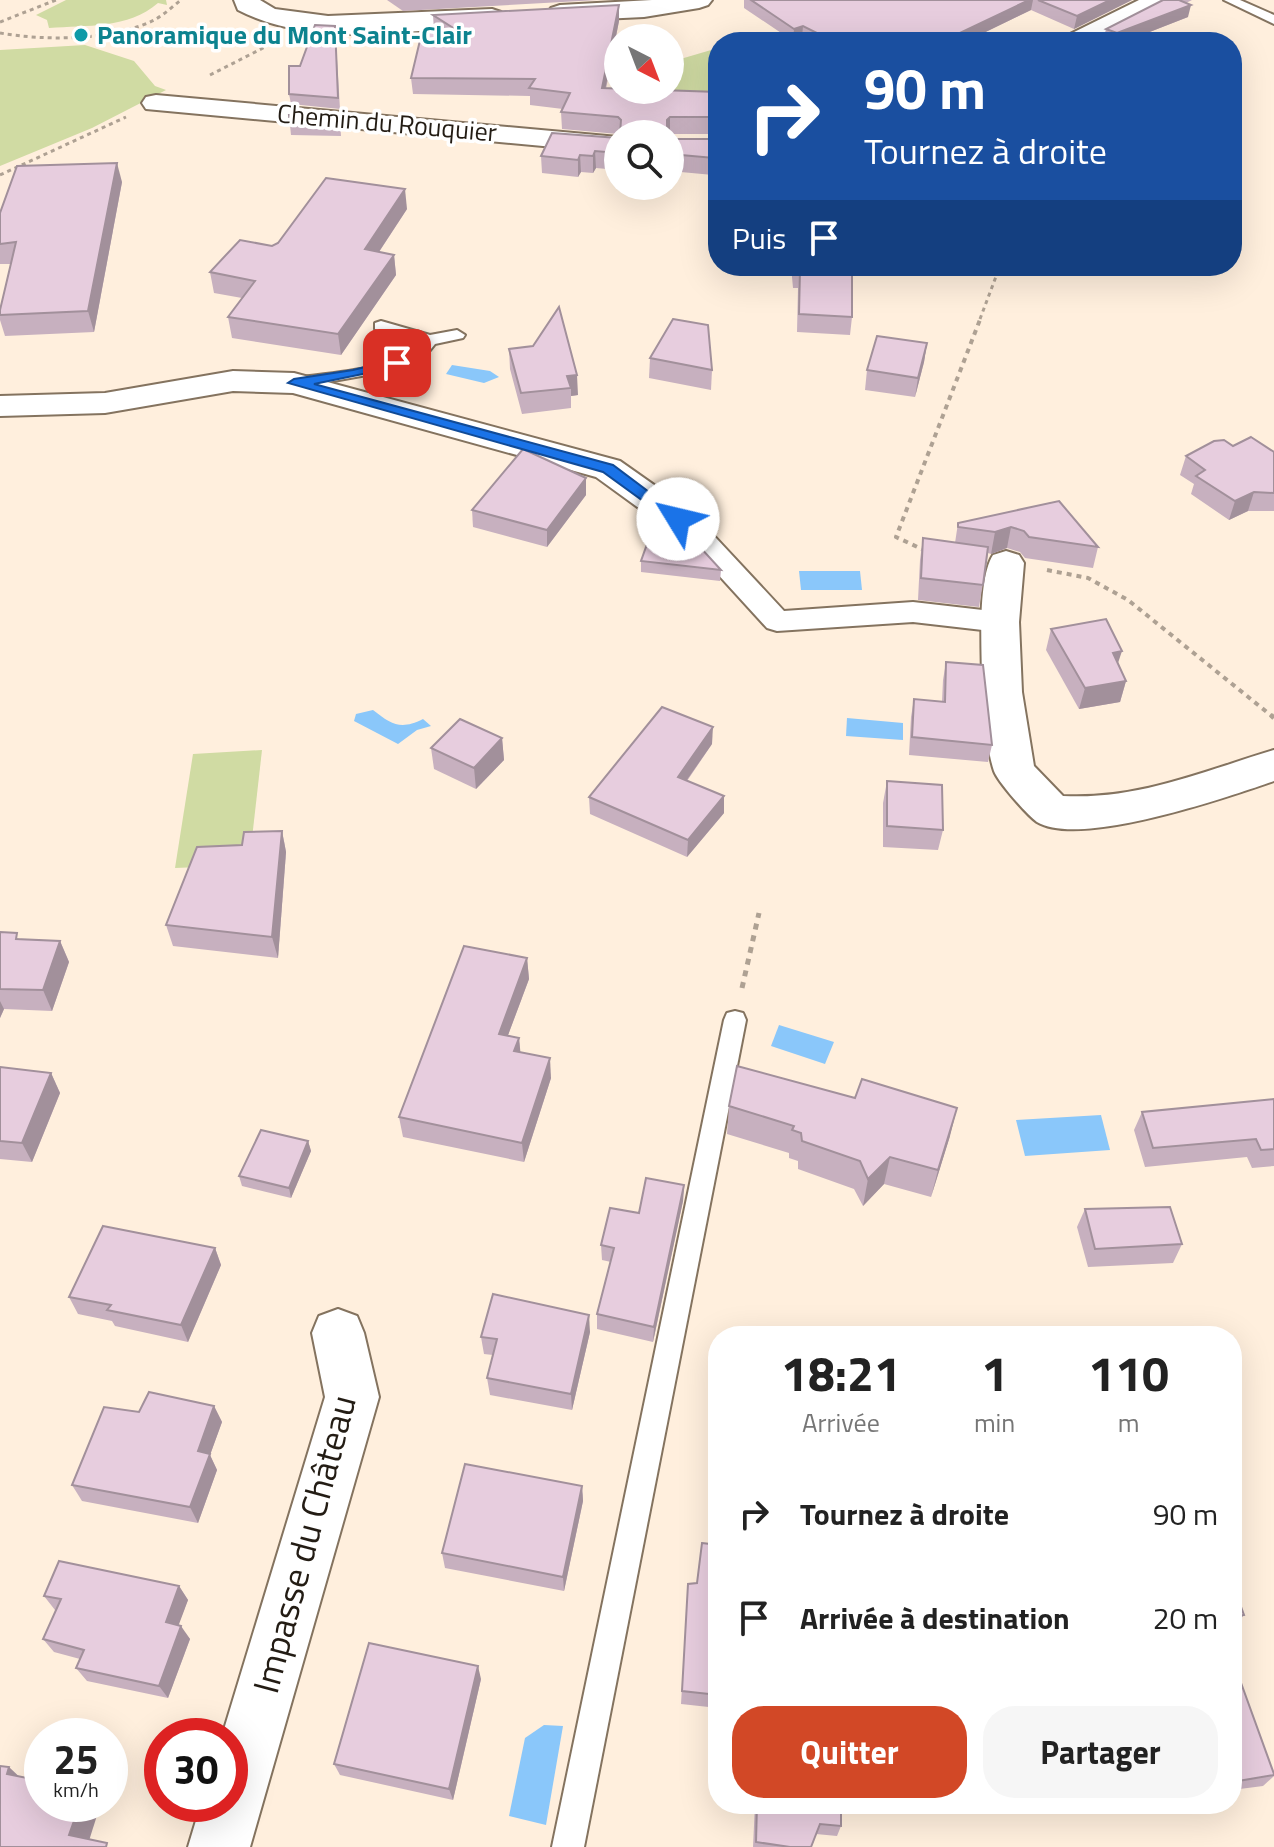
<!DOCTYPE html>
<html lang="fr">
<meta charset="utf-8">
<style>
body{margin:0;font-family:"Titillium Web",sans-serif;background:#f6f6f6;color:#222;height:100vh;display:flex;flex-direction:column;font-size:30px;white-space:nowrap}
*{box-sizing:border-box;margin:0}
p{font-size:26px;color:#767676}
.icon{flex:none;width:44px;height:44px;fill:none;stroke:currentColor;stroke-width:2;stroke-linecap:round;stroke-linejoin:round}
.map{position:relative;flex:1;overflow:hidden}
.side{position:absolute;left:708px;top:1326px;width:534px;height:488px;display:flex;flex-direction:column;background:#fff;border-radius:32px;box-shadow:0 8px 32px #0002}
.side>*{flex:none}
.banner{position:absolute;left:708px;top:32px;width:534px;height:244px;border-radius:32px;box-shadow:0 8px 32px #0002;background:#1a4fa0;color:#fff;overflow:hidden}
.needle{width:52px;rotate:138deg}
.fabs{position:absolute;left:604px;top:24px;display:grid;gap:16px}
.fabs a{display:grid;place-items:center;width:80px;height:80px;border-radius:50%;background:#fff;box-shadow:0 8px 32px #0002;font-size:40px}
.speed{position:absolute;left:24px;top:1718px;display:flex;gap:16px;font-size:40px;font-weight:700;text-align:center}
.speed>*{display:grid;place-content:center;width:104px;height:104px;border-radius:50%;background:#fff;box-shadow:0 8px 32px #0002;line-height:1}
.speed small{font-size:20px;font-weight:400}
.speed .limit{border:12px solid #d22;background:#fff;color:#111}
.pin{position:absolute;display:grid;place-items:center;width:68px;height:68px;color:#fff;margin:-34px;border-radius:16px;box-shadow:0 4px 12px #0006}
.me{position:absolute;width:88px;margin:-44px;rotate:306deg;stroke-linejoin:round;filter:drop-shadow(0 0 6px #0008)}
.turn{display:flex;align-items:center;gap:28px;height:168px;padding:0 24px;font-size:36px}
.turn .icon{width:104px;height:104px;stroke-width:2.5}
.turn b{display:block;font-size:56px;line-height:68px}
.then{display:flex;align-items:center;height:76px;padding:0 24px;background:#0003;gap:16px;font-size:30px}
.eta{display:flex;justify-content:space-evenly;align-items:center;height:136px;text-align:center}
.eta b{font-size:48px;font-weight:700;line-height:56px}
.button{display:flex;gap:16px;margin-top:auto;padding:16px 24px}
.button a{flex:1;height:92px;border-radius:32px;background:#d24826;color:#fff;font-size:32px;font-weight:700;line-height:92px;text-align:center}
.button a+a{background:#f6f6f6;color:#222}
ul{padding:0;list-style:none}
li{display:flex;align-items:center;gap:24px;height:104px;padding:0 24px}
li div{flex:1}
li b{display:block;font-size:30px}
li em{font-style:normal}
.map>svg:first-child{display:block}
.green{fill:#d0dba3}
.water{fill:#8ac7fa}
.lines{fill:none;stroke-linecap:round;stroke-linejoin:round}
.service-casing{stroke:#84735f;stroke-width:4}
.pedestrian-casing{stroke:#84735f;stroke-width:4}
.minor-casing{stroke:#84735f;stroke-width:4}
.path-far2{stroke:#aea193;stroke-width:3;stroke-dasharray:4 4;stroke-linecap:butt}
.path-far1{stroke:#aea193;stroke-width:4;stroke-dasharray:5 5;stroke-linecap:butt}
.path{stroke:#aea193;stroke-width:5;stroke-dasharray:6 6;stroke-linecap:butt}
.service{fill:#fff;fill-rule:evenodd}
.pedestrian{fill:#fff;fill-rule:evenodd}
.minor{fill:#fff;fill-rule:evenodd}
.wall{fill:#c7b0bf}
.shaded-wall{fill:#a2909b}
.building{fill:#e7cdde;stroke:#a2909b;stroke-width:2}
.route{fill:#1a73e8;stroke:#114b97;stroke-width:2}
.culture-dot{fill:#0f9aa8;stroke:#fff;stroke-width:3}
.labels{text-anchor:middle;stroke-width:7;stroke-linejoin:round;paint-order:stroke}
.far-culture-label{font-size:26px;font-weight:bold;fill:#0d838f;stroke:#fff;text-anchor:start}
.far-street-label{font-size:26px;fill:#231c14;stroke:#fff}
.near-street-label{font-size:36px;fill:#231c14;stroke:#fff}
</style>
<div class="map">
<svg width="1274" height="1847" viewBox="0 0 1274 1847">
<rect width="100%" height="100%" fill="#ffefdd"/>
<g class="green">
<path d="M66 0H166L167 5 158 3C128 29 87 25 49 28L47 20 36 15Z"/>
<polygon points="85,45 134,61 155,86 166,90 92,128 0,166 0,50"/>
<polygon points="718,48 718,102 610,115 612,85 618,84 618,90 670,90 670,74 681,72 677,60"/>
<polygon points="262,750 249,865 175,868 193,754"/>
</g>
<g class="water">
<polygon points="452,365 490,371 499,377 484,383 446,374"/>
<polygon points="799,571 860,571 862,590 801,590"/>
<path d="M373 710C392 725 401 730 423 719L431 726 417 730 398 744 354 721 356 714Z"/>
<polygon points="847,718 903,723 903,740 846,736"/>
<polygon points="779,1025 834,1042 825,1064 771,1046"/>
<polygon points="1101,1115 1110,1150 1025,1156 1016,1120"/>
<polygon points="544,1725 563,1726 546,1825 509,1816 525,1738"/>
</g>
<g class="lines">
<defs>
<g id="service">
<polygon points="1224,0 1240,0 1274,15 1274,24"/>
<path d="M381 321 430 335 457 330 465 335 463 338 435 344 427 354 395 370 294 388 286 383 294 378C329 373 395 371 420 342L375 329V323Z"/>
<polygon points="735,1011 743,1013 746,1020 584,1847 552,1847 724,1020 727,1013"/>
</g>
<polygon id="pedestrian" points="693,521 703,524 784,611 913,602 1000,612 1010,615 1015,622 1010,629 1000,632 913,622 777,631 767,628 683,536 679,530 683,524"/>
<g id="minor">
<path d="M234 0H260L275 9 328 16 492 9 501 12 505 17 501 22 492 25C411 30 313 49 238 10Z"/>
<polygon points="652,0 712,0 708,5 699,8 644,17 560,21 551,18 547,13 551,8 560,5"/>
<polygon points="1139,0 1172,0 1168,5 1095,42 1062,42 1066,36"/>
<polygon points="156,95 618,137 618,153 146,109 142,103 146,97"/>
<polygon points="233,371 294,373 620,461 691,511 696,519 691,527 678,530 665,527 596,477 293,393 233,391 105,413 0,416 0,396 105,393"/>
<path d="M1006 551 1019 555 1024 563 1019 622 1022 692 1034 766 1063 796C1138 800 1204 771 1274 750V781C1228 797 1080 848 1037 822 1028 816 998 782 994 771 987 751 983 703 982 681 982 650 977 580 993 555Z"/>
<polygon points="338,1309 357,1316 364,1333 379,1397 250,1847 188,1847 201,1804 230,1804 230,1736 222,1736 325,1397 312,1333 319,1316"/>
</g>
</defs>
<use href="#service" class="service-casing"/>
<use href="#pedestrian" class="pedestrian-casing"/>
<use href="#minor" class="minor-casing"/>
<g class="path-far2">
<polyline points="0,22 56,0"/>
<path d="M0 33C45 41 115 41 156 19 165 14 173 6 181 0"/>
<polyline points="210,75 265,47"/>
<polyline points="0,175 126,117"/>
<polyline points="980,319 1000,266"/>
</g>
<g class="path-far1">
<polyline points="926,551 896,537 981,317"/>
<polyline points="1047,570 1088,578 1128,600 1273,717"/>
</g>
<g class="path">
<polyline points="1271,715 1274,718"/>
<polyline points="742,988 759,913"/>
</g>
<use href="#service" class="service"/>
<use href="#pedestrian" class="pedestrian"/>
<use href="#minor" class="minor"/>
</g>
<g class="wall">
<polygon points="387,0 598,0 403,11"/>
<polygon points="744,0 1132,0 1074,29 1031,10 965,42 810,42 802,38 793,41 744,8"/>
<polygon points="1163,0 1192,0 1186,3 1188,17 1124,42 1103,41 1106,29"/>
<polygon points="619,5 619,21 606,89 718,92 717,134 618,134 562,129 561,112 563,109 530,105 530,96 413,94 411,78 436,32 434,31 433,15"/>
<polygon points="335,26 340,109 291,104 289,94"/>
<polygon points="340,120 341,136 291,135 290,125"/>
<polygon points="618,138 618,170 596,168 593,173 581,172 578,177 542,173 541,156"/>
<polygon points="670,139 716,139 713,175 670,171"/>
<polygon points="122,182 94,332 5,336 0,320 0,310 11,264 0,264 0,213"/>
<polygon points="407,209 379,252 394,255 396,275 341,355 232,338 228,317 242,298 214,293 210,272 272,246"/>
<polygon points="791,266 852,266 852,317 850,335 797,332 798,288 793,288"/>
<polygon points="927,343 924,362 915,397 865,390 867,370"/>
<polygon points="533,346 578,395 571,396 571,408 522,414 510,369 509,349"/>
<polygon points="650,358 712,370 711,390 649,378"/>
<polygon points="1233,446 1274,452 1274,511 1248,511 1229,520 1191,494 1194,484 1180,475 1186,456"/>
<polygon points="586,478 586,495 547,547 473,527 472,510"/>
<polygon points="1059,501 1098,547 1093,568 1025,558 1020,552 1007,548 991,554 988,553 979,607 918,600 920,560 923,538 955,543 958,523"/>
<polygon points="641,561 721,570 720,581 641,572"/>
<polygon points="1051,629 1118,663 1126,681 1120,702 1079,709 1046,650"/>
<polygon points="946,662 992,745 988,762 909,755 911,717 914,699 942,702 943,680"/>
<polygon points="502,738 504,760 476,789 434,769 431,748"/>
<polygon points="712,744 687,781 724,796 724,813 687,857 590,814 589,797"/>
<polygon points="887,781 943,830 938,850 883,847 883,803"/>
<polygon points="282,831 286,852 278,958 173,946 166,925 242,845"/>
<polygon points="0,932 20,939 60,941 69,962 52,1011 4,1009 0,1018"/>
<polygon points="527,958 529,979 508,1035 519,1038 520,1052 551,1078 524,1162 403,1137 399,1117"/>
<polygon points="0,1067 51,1073 60,1093 32,1162 0,1159"/>
<polygon points="1274,1099 1274,1166 1252,1168 1247,1157 1145,1167 1134,1130 1142,1112"/>
<polygon points="729,1106 950,1136 931,1197 884,1184 863,1206 854,1189 798,1169 798,1161 789,1158 789,1153 727,1134"/>
<polygon points="308,1141 311,1151 291,1198 242,1186 239,1176"/>
<polygon points="684,1185 683,1201 653,1342 597,1329 597,1314 611,1262 602,1260 601,1245 639,1213"/>
<polygon points="1085,1209 1182,1244 1173,1263 1088,1267 1077,1227"/>
<polygon points="215,1248 221,1265 188,1342 115,1326 112,1321 78,1314 69,1297"/>
<polygon points="590,1332 572,1410 490,1395 487,1378 493,1355 484,1354 481,1337"/>
<polygon points="214,1406 222,1422 210,1455 217,1470 198,1523 82,1501 72,1485 139,1412"/>
<polygon points="582,1486 583,1501 564,1591 445,1568 442,1553"/>
<polygon points="718,1545 718,1708 681,1704 688,1584 697,1583"/>
<polygon points="1232,1582 1244,1615 1238,1622 1232,1623"/>
<polygon points="179,1586 188,1600 178,1625 190,1639 168,1698 87,1681 76,1668 80,1659 54,1652 43,1639 57,1610 55,1610 44,1596"/>
<polygon points="1232,1658 1274,1776 1263,1786 1232,1790"/>
<polygon points="481,1679 453,1800 340,1775 334,1764"/>
<polygon points="755,1804 841,1804 841,1826 837,1836 816,1834 811,1847 753,1847"/>
</g>
<g class="shaded-wall">
<polygon points="1029,0 1033,0 1031,10 965,42 941,42"/>
<polygon points="1110,0 1132,0 1074,29 1077,16"/>
<polygon points="619,5 619,21 602,105 602,88"/>
<polygon points="1191,5 1188,17 1124,42 1115,42 1117,33"/>
<polygon points="803,26 802,38 793,41 794,29"/>
<polygon points="670,117 670,134 667,134 667,120"/>
<polygon points="595,151 596,168 593,173 593,156"/>
<polygon points="580,155 581,172 578,177 578,160"/>
<polygon points="117,163 122,182 94,332 88,311"/>
<polygon points="405,189 407,209 367,270 365,249"/>
<polygon points="394,255 396,275 341,355 338,334"/>
<polygon points="927,343 924,362 915,397 918,378"/>
<polygon points="577,375 578,395 571,396 571,388 567,376"/>
<polygon points="586,478 586,495 547,547 547,530"/>
<polygon points="1254,492 1248,511 1229,520 1235,501"/>
<polygon points="1011,527 1007,548 991,554 995,532"/>
<polygon points="1122,651 1115,672 1113,653"/>
<polygon points="1126,681 1120,702 1079,709 1085,688"/>
<polygon points="713,727 712,744 677,794 678,777"/>
<polygon points="502,738 504,760 476,789 474,768"/>
<polygon points="724,796 724,813 687,857 688,840"/>
<polygon points="282,831 286,852 278,958 272,937"/>
<polygon points="60,941 69,962 52,1011 43,990"/>
<polygon points="527,958 529,979 501,1054 499,1034"/>
<polygon points="0,1001 4,1009 0,1018"/>
<polygon points="519,1038 521,1058 514,1051"/>
<polygon points="550,1058 551,1078 524,1162 522,1143"/>
<polygon points="51,1073 60,1093 32,1162 22,1143"/>
<polygon points="957,1108 950,1136 931,1197 938,1170"/>
<polygon points="308,1141 311,1151 291,1198 289,1188"/>
<polygon points="890,1157 884,1184 863,1206 868,1179"/>
<polygon points="684,1185 683,1201 653,1342 654,1327"/>
<polygon points="215,1248 221,1265 188,1342 181,1325"/>
<polygon points="589,1315 590,1332 572,1410 571,1394"/>
<polygon points="214,1406 222,1422 210,1455 217,1470 198,1523 190,1507 198,1451"/>
<polygon points="582,1486 583,1501 564,1591 563,1577"/>
<polygon points="179,1586 188,1600 175,1635 166,1622"/>
<polygon points="181,1626 190,1639 168,1698 159,1686"/>
<polygon points="478,1666 481,1679 453,1800 449,1789"/>
<polygon points="9,1767 27,1784 7,1774"/>
<polygon points="80,1804 99,1804 100,1806 87,1847 69,1835"/>
</g>
<g class="building">
<polygon points="751,0 1029,0 941,42 835,42 803,26 794,29"/>
<polygon points="1038,0 1110,0 1077,16"/>
<polygon points="1163,0 1179,0 1191,5 1117,33 1106,29"/>
<polygon points="619,5 602,88 718,92 718,117 670,117 667,120 667,134 620,134 621,120 618,117 561,112 570,93 529,88 535,79 411,78 422,32 461,33 433,15"/>
<polygon points="315,25 335,26 338,98 289,94 289,66 300,66"/>
<polygon points="289,115 340,120 340,126 290,125"/>
<polygon points="552,133 618,138 618,153 595,151 593,156 580,155 578,160 541,156"/>
<polygon points="670,139 716,139 714,158 670,154"/>
<polygon points="117,163 88,311 0,315 0,310 16,242 0,244 0,213 17,166"/>
<polygon points="326,178 405,189 365,249 394,255 338,334 228,317 255,281 210,272 240,240 272,246 278,243"/>
<polygon points="794,266 852,266 852,317 799,314 800,270 795,270"/>
<polygon points="559,307 577,375 567,376 571,388 521,393 509,349 533,346"/>
<polygon points="673,319 708,325 712,370 650,358"/>
<polygon points="877,336 927,343 918,378 867,370"/>
<polygon points="1251,437 1274,452 1274,493 1254,492 1235,501 1196,476 1205,470 1186,456 1214,441 1224,440 1233,446"/>
<polygon points="523,449 586,478 547,530 472,510"/>
<polygon points="1059,501 1098,547 1029,537 1024,531 1011,527 995,532 958,527 958,523"/>
<polygon points="657,516 679,524 721,570 641,561"/>
<polygon points="923,538 988,547 983,585 921,578"/>
<polygon points="1106,619 1122,651 1113,653 1126,681 1085,688 1051,629"/>
<polygon points="946,662 983,665 992,745 912,737 914,699 945,702"/>
<polygon points="662,707 713,727 678,777 724,796 688,840 589,797"/>
<polygon points="460,719 502,738 474,768 431,748"/>
<polygon points="887,781 942,785 943,830 887,826"/>
<polygon points="282,831 272,937 166,925 197,847 242,845 244,832"/>
<polygon points="0,932 17,933 16,939 60,941 43,990 0,989"/>
<polygon points="464,946 527,958 499,1034 519,1038 514,1051 550,1058 522,1143 399,1117"/>
<polygon points="737,1066 855,1098 862,1079 957,1108 938,1170 890,1157 868,1179 860,1161 802,1141 801,1133 792,1130 794,1126 729,1106"/>
<polygon points="0,1067 51,1073 22,1143 0,1141"/>
<polygon points="1274,1099 1274,1149 1261,1150 1256,1139 1153,1148 1142,1112"/>
<polygon points="261,1130 308,1141 289,1188 239,1176"/>
<polygon points="646,1178 684,1185 654,1327 597,1314 614,1248 601,1245 610,1208 639,1213"/>
<polygon points="1170,1207 1182,1244 1095,1249 1085,1209"/>
<polygon points="103,1226 215,1248 181,1325 107,1310 111,1305 69,1297"/>
<polygon points="493,1294 589,1315 571,1394 487,1378 497,1339 481,1337"/>
<polygon points="910,1332 932,1336 910,1336"/>
<polygon points="149,1392 214,1406 198,1451 210,1454 190,1507 72,1485 104,1407 139,1412"/>
<polygon points="465,1464 582,1486 563,1577 442,1553"/>
<polygon points="702,1543 718,1545 718,1695 682,1691 688,1584 697,1583"/>
<polygon points="59,1561 179,1586 166,1622 181,1626 159,1686 76,1668 84,1650 43,1639 61,1599 44,1596"/>
<polygon points="1232,1582 1244,1615 1232,1617"/>
<polygon points="369,1643 478,1666 449,1789 334,1764"/>
<polygon points="1232,1658 1274,1774 1274,1775 1232,1782"/>
<polygon points="0,1766 9,1767 7,1774 42,1781 42,1804 80,1804 69,1835 107,1843 106,1847 0,1847"/>
<polygon points="757,1804 841,1804 841,1826 820,1824 811,1847 790,1847 756,1842"/>
</g>
<polygon class="route" points="397,359 402,361 402,366 314,384 613,465 685,519 678,523 672,522 603,472 288,383 294,379 353,370"/>
<circle class="culture-dot" cx="81" cy="35" r="8"/>
<g class="labels">
<g class="far-culture-label">
<text x="97" y="44">Panoramique du Mont Saint-Clair</text>
</g>
<g class="far-street-label">
<text transform="translate(387 123) rotate(5)" y="9">Chemin du Rouquier</text>
</g>
<g class="near-street-label">
<text transform="translate(304 1544) rotate(-75)" y="13">Impasse du Château</text>
</g>
</g>
</svg>
<div class="fabs">
<a><svg class="needle" viewBox="-14 -14 28 28"><path d="M0-13l5 13h-10z" fill="#e53935"/><path d="M0 13l5-13h-10z" fill="#767676"/></svg></a>
<a><svg class="icon" aria-label="search" viewBox="0 0 24 24"><circle cx="10" cy="10" r="6"/><path d="M15 15l6 6"/></svg></a>
</div>
<div class="speed"><div>25<small>km/h</small></div><div class="limit">30</div></div>
<div class="pin" style="left:397px;top:363px;background:#d93025"><svg class="icon" aria-label="arrive" viewBox="0 0 24 24"><path d="M6 21V4h12l-3 4 3 4H6"/></svg></div>
<svg class="me" style="left:678px;top:519px" viewBox="-20 -20 40 40"><circle r="19" fill="#fff"/><path d="M0-13L10 11 0 6-10 11z" fill="#1a73e8"/></svg>
<div class="banner">
<div class="turn"><svg class="icon" aria-label="right" viewBox="0 0 24 24"><path d="M7 20v-9h11M14 6l5 5-5 5"/></svg><div><b>90 m</b>Tournez à droite</div></div>
<div class="then">Puis<svg class="icon" aria-label="arrive" viewBox="0 0 24 24"><path d="M6 21V4h12l-3 4 3 4H6"/></svg></div>
</div>
<section class="side">
<div class="eta">
<div><b>18:21</b><p>Arrivée</p></div>
<div><b>1</b><p>min</p></div>
<div><b>110</b><p>m</p></div>
</div>
<ul>
<li><svg class="icon" aria-label="right" viewBox="0 0 24 24"><path d="M7 20v-9h11M14 6l5 5-5 5"/></svg><div><b>Tournez à droite</b></div><em>90 m</em></li>
<li><svg class="icon" aria-label="arrive" viewBox="0 0 24 24"><path d="M6 21V4h12l-3 4 3 4H6"/></svg><div><b>Arrivée à destination</b></div><em>20 m</em></li>
</ul>
<div class="button"><a>Quitter</a><a>Partager</a></div>
</section>
</div>
